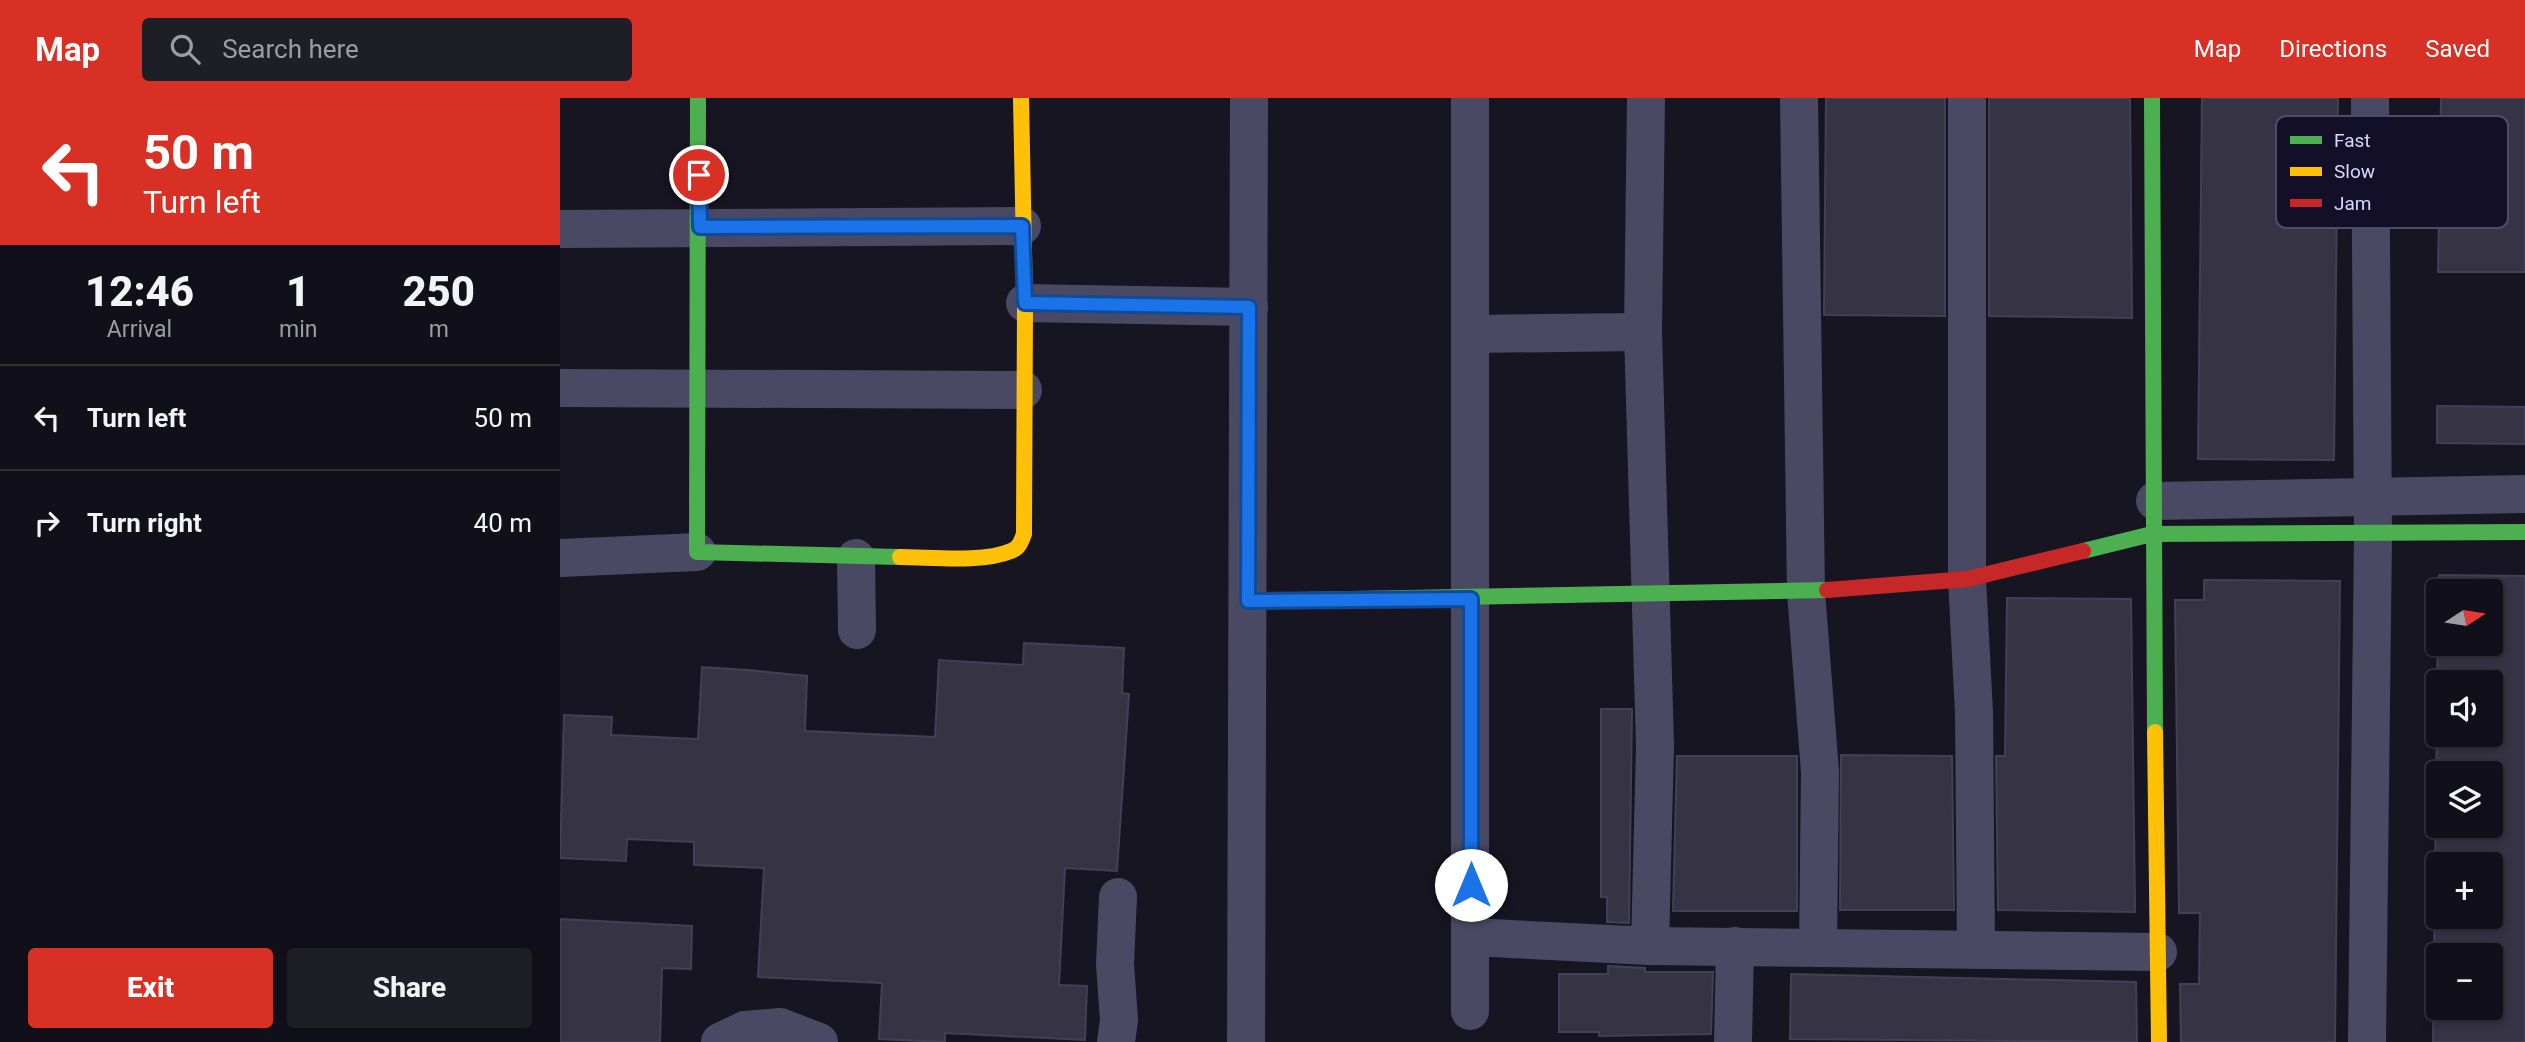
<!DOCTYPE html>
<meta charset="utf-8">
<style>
body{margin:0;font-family:Roboto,sans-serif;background:#1e1e27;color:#f1f3f6;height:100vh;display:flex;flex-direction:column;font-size:26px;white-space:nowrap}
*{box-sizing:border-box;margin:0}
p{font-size:23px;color:#9c9da2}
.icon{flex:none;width:38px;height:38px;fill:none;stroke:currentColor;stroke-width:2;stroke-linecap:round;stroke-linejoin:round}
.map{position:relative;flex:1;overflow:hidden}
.sheet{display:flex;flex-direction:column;background:#11101a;width:560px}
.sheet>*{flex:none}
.guide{background:#d93025;color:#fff;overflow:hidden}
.needle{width:46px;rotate:78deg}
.tools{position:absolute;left:1866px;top:481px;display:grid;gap:14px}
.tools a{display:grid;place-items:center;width:77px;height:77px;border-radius:7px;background:#11101a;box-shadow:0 4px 10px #0003,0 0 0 2px #303039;font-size:35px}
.pin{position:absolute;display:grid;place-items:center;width:60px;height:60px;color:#fff;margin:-30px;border:4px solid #fff;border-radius:50%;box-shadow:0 2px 7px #0007}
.me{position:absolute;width:77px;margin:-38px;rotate:0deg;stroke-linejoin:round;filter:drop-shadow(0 0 5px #0008)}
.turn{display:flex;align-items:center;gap:24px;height:147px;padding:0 28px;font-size:32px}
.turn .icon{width:91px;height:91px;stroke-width:2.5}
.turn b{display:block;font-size:49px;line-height:60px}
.eta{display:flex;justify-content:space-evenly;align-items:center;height:119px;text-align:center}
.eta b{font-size:42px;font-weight:800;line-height:49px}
.action{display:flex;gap:14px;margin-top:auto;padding:14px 28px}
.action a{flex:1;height:80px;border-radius:7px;background:#d93025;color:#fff;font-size:28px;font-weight:800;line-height:80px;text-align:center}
.action a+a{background:#1e1e27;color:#f1f3f6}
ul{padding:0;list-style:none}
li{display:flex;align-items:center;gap:21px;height:105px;padding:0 28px;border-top:2px solid #303039}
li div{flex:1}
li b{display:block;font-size:26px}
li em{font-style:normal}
header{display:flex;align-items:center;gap:42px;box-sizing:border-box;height:98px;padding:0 35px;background:#d93025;color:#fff}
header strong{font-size:33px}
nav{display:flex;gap:38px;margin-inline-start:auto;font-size:24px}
.search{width:490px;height:63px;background:#1e1e27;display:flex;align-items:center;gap:18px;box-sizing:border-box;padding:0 24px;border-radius:7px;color:#9c9da2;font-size:26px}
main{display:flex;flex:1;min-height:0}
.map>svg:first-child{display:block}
.building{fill:#353344;stroke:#434056;stroke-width:2;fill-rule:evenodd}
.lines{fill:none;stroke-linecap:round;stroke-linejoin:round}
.street{stroke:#4a4963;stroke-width:38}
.fast{stroke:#4caf50;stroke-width:16}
.slow{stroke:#ffc107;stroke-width:16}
.jam{stroke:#c62828;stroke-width:16}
.route-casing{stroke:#114b97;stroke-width:18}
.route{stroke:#1a73e8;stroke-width:12}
.key{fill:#130f28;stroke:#4f4b68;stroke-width:2}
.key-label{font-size:19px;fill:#dad6ff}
</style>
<header>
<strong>Map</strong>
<div class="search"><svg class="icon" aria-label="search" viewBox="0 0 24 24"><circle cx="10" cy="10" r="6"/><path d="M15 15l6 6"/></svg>Search here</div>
<nav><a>Map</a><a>Directions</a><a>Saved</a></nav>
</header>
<main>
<section class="sheet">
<div class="guide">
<div class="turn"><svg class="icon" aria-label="left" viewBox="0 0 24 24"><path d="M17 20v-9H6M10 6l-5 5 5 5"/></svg><div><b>50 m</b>Turn left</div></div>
</div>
<div class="eta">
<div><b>12:46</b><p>Arrival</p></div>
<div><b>1</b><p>min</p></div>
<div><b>250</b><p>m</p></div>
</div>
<ul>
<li><svg class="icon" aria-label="left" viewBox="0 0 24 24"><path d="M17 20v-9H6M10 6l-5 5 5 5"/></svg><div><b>Turn left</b></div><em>50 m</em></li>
<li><svg class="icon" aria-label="right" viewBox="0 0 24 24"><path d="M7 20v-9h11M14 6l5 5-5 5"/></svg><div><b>Turn right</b></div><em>40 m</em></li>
</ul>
<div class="action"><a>Exit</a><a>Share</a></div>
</section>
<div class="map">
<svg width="1965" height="944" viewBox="0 0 1965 944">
<rect width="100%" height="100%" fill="#171522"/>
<g class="building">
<polygon points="1266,0 1385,0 1385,218 1264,217"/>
<polygon points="1429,0 1570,0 1572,220 1429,218"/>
<polygon points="1642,0 1778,0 1774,362 1638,361"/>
<polygon points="1881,0 1965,0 1965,174 1878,174"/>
<polygon points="1877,308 1965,309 1965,346 1877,345"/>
<path d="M1879 477 1965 478V944H1873L1878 520V546H1930V494H1878ZM1878 584H1930V637H1878ZM1878 676H1930V728H1878ZM1878 766H1930V819H1878ZM1878 858H1930V910H1878Z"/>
<polygon points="1644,482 1780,483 1775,944 1621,944 1620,886 1639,886 1640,815 1619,815 1615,502 1644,502"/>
<polygon points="1447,500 1571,501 1575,814 1438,812 1436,658 1445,658"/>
<polygon points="464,545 564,550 562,595 569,596 557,773 505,770 499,887 527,888 525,942 385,935 385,944 319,941 322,885 198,879 204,770 134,767 134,744 67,741 66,763 0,760 4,617 52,619 51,637 138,641 142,569 188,572 247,578 245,633 375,639 379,562 463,567"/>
<polygon points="1041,611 1072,611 1069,825 1047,824 1047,799 1041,799"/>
<polygon points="1281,657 1392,658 1394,812 1280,812"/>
<polygon points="1117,658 1237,658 1237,813 1113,813"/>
<polygon points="0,821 132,828 131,871 102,870 100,944 0,944"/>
<polygon points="1048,868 1085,870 1085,874 1153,874 1151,936 1039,938 1039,934 999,934 999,876 1048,876"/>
<polygon points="1231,876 1576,884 1577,944 1230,941"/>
</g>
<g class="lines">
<g class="street">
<polyline points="910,0 910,913"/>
<polyline points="1086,0 1083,234 1095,647 1090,848"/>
<polyline points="1239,0 1246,494 1260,674 1258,850"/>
<polyline points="1407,0 1407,481 1414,615 1416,852"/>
<polyline points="0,131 462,128"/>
<polyline points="465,205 689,209"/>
<polyline points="910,236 1083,234"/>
<polyline points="0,290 463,292"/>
<polyline points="1595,403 1965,396"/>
<polyline points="0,460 137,454"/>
<polyline points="296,460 297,532"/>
<polyline points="911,839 1090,848 1598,854"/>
<polyline points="160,944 185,932 220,929 259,944"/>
<polyline points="556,944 559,922 555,866 558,799"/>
<polyline points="686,944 689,0"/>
<polyline points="1173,944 1175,848"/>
<polyline points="1807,944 1813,436 1810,0"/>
</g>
<g class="fast">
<polyline points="138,0 137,454 340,459"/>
<polyline points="1592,0 1595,634"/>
<polyline points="1523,453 1592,436 1965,434"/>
<polyline points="688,503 1267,492"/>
</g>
<g class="slow">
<path d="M340 459C371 459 423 465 451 453 459 450 461 444 464 436L465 205 461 0"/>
<polyline points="1595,634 1599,944"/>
</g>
<polyline class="jam" points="1267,492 1407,481 1523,453"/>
</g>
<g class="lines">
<defs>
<polyline id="route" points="139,77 140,129 462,128 465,205 689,209 688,503 911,501 911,787"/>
</defs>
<use href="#route" class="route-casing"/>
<use href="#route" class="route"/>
</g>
<rect x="1716" y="18" width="232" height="112" rx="10" class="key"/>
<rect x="1730" y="38" width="32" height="8" fill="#4caf50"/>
<rect x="1730" y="69" width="32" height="9" fill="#ffc107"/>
<rect x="1730" y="101" width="32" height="8" fill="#c62828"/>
<g class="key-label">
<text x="1774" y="49">Fast</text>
<text x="1774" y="80">Slow</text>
<text x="1774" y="112">Jam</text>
</g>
</svg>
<div class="tools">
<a><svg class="needle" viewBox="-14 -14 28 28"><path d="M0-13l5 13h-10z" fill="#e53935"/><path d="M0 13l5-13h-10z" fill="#9c9da2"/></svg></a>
<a><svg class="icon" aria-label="sound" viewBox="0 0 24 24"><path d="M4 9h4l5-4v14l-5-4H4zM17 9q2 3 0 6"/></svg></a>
<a><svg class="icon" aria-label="layers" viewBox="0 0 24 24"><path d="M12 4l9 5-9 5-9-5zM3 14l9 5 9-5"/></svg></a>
<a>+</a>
<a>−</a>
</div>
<div class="pin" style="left:139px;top:77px;background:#d93025"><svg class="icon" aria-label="arrive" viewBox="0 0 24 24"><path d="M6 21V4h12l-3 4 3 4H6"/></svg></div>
<svg class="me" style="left:911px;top:787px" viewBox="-20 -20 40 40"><circle r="19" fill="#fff"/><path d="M0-13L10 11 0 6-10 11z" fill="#1a73e8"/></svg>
</div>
</main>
